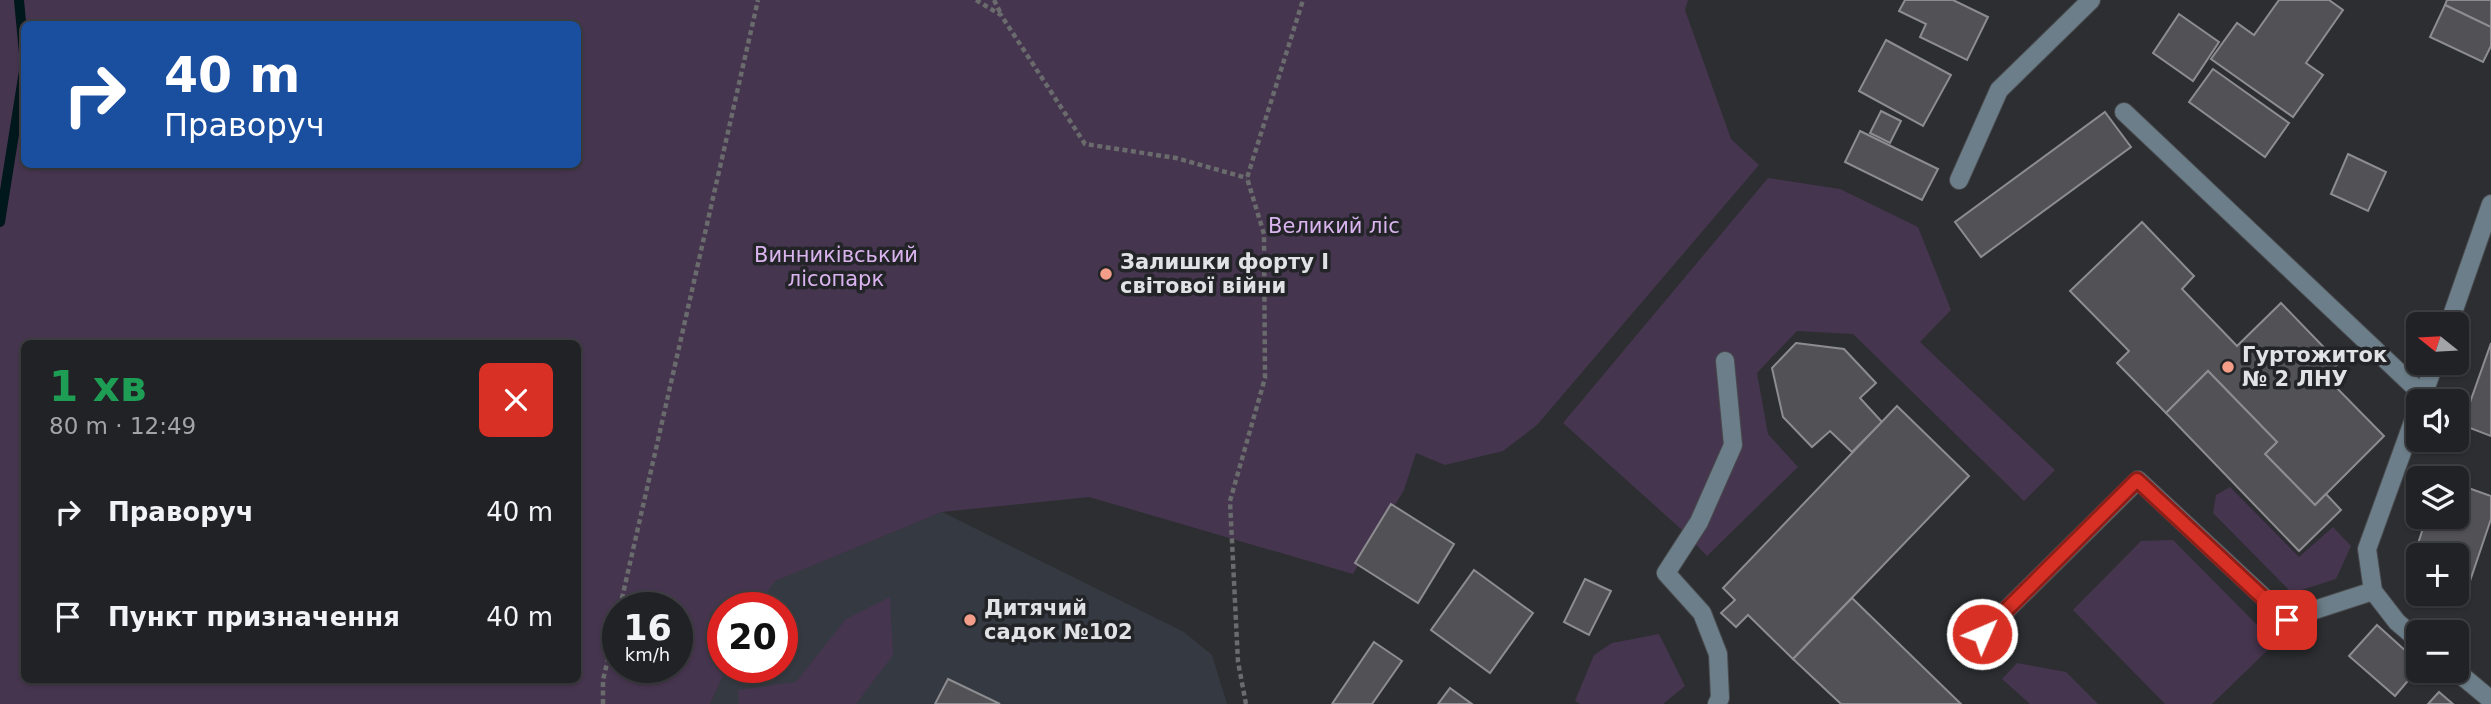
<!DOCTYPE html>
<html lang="uk">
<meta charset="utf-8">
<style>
body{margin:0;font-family:"DejaVu Sans",sans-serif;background:#292a2d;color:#f1f3f6;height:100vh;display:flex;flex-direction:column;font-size:26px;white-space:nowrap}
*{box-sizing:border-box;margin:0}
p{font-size:23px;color:#a2a4a7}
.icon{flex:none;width:38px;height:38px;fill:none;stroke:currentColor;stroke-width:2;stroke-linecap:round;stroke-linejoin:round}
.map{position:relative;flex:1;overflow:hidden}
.drawer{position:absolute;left:21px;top:340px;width:560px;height:343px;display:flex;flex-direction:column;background:#212225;border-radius:10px;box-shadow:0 2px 5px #0004,0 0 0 2px #3e3f42}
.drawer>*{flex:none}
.top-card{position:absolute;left:21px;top:21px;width:560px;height:147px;border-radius:10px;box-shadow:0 2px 5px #0004,0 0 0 2px #3e3f42;background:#1a4fa0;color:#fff;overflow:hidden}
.needle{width:46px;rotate:288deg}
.controls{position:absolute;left:2406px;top:312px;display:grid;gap:14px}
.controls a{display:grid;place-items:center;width:63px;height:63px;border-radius:10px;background:#212225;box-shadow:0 2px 5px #0004,0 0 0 2px #3e3f42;font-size:35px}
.speed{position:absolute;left:602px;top:592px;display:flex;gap:14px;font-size:35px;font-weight:700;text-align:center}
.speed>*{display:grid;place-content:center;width:91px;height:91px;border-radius:50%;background:#212225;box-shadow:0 2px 5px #0004,0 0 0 2px #3e3f42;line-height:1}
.speed small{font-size:18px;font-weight:400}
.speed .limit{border:10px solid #d22;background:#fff;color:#111}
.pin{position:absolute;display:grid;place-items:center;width:60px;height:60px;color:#fff;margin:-30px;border-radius:14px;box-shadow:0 4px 10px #0006}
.me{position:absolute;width:77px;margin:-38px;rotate:45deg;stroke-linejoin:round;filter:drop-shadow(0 0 5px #0008)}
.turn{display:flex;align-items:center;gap:24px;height:147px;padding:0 28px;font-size:32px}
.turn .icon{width:91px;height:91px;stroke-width:2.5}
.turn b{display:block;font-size:49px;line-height:60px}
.round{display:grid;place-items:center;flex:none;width:74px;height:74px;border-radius:10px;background:#292a2d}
.summary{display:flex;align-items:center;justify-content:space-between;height:119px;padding:0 28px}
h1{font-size:42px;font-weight:800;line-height:52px;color:#1e9e55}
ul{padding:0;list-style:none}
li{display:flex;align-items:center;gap:21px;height:105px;padding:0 28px}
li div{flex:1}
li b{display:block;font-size:26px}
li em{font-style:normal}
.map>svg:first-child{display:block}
.built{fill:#353a42}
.green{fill:#46354e;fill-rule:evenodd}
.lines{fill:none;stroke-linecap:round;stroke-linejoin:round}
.stream{stroke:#00171b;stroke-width:10}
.building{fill:#525256;stroke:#8d8d91;stroke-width:2}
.minor-casing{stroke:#494b4e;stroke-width:20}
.path{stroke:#696b6d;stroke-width:4.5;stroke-dasharray:5 3.5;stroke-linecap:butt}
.minor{stroke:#6c7e89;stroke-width:18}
.route-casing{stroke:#8d1f18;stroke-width:18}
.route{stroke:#d93025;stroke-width:12}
.poi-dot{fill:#f49e8a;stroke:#222427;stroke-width:2.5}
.labels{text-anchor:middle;stroke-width:7;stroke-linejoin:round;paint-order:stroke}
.park-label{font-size:21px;fill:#dab4ef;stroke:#222427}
.poi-label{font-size:21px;font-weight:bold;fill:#e1e2e4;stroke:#222427;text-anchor:start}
</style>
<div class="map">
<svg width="2491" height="704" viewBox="0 0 2491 704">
<rect width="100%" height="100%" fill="#2c2e31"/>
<polygon class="built" points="942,512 1184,632 1212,655 1227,704 710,704 727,667 782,667 782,607 757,607 774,581"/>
<g class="green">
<path d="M0 0H1688L1685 10 1731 139 1759 165 1537 425 1503 451 1445 465 1416 453 1404 490 1353 574 1089 497 942 512 775 581 757 607H723V667H727L710 704H0ZM24 24H578V164H24ZM24 343H578V679H24ZM618 607H677V667H618Z"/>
<polygon points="1768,178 1840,189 1918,227 1951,310 1920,342 2055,470 2024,501 1853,334 1797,331 1757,373 1768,434 1798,467 1707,556 1682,530 1563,423"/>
<polygon points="2230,487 2299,557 2333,527 2351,546 2336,579 2292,593 2213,513 2216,495"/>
<polygon points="2173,540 2275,643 2212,704 2165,704 2073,610 2141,541"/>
<polygon points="890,597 893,655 856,704 739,704 738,690 796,682 846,619"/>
<polygon points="1659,634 1685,686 1663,704 1580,704 1575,701 1594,655 1612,643"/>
<polygon points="2017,663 2066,672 2098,704 2030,704 2002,679"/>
</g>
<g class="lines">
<g class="stream">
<polyline points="19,0 24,53"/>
<polyline points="0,222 24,71"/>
</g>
</g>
<g class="building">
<polygon points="1905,0 1953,0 1988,17 1967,60 1920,37 1926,24 1899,11"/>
<polygon points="2279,0 2329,0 2343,10 2306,63 2323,75 2293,117 2211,59 2237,23 2254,35"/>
<polygon points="2447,0 2491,0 2491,27 2445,5"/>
<polygon points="2445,5 2491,27 2491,46 2483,62 2430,37"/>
<polygon points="2179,14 2219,42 2193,81 2153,53"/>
<polygon points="1886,40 1951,75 1923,126 1859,91"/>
<polygon points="2213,69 2289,123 2265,157 2189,102"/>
<polygon points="1881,111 1901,121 1890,143 1870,133"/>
<polygon points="2105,112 2131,147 1981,257 1955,222"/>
<polygon points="1860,131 1938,169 1922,200 1845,162"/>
<polygon points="2348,154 2386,172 2368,211 2331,194"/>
<polygon points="2142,222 2194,276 2182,289 2237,346 2281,303 2339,363 2325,376 2384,436 2315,505 2265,454 2277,442 2208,371 2166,413 2117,363 2129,351 2070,291"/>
<polygon points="1796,343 1844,349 1876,383 1860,398 1882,422 1852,452 1830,431 1812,447 1783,417 1772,368"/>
<polygon points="2491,343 2491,436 2462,425"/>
<polygon points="2208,371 2277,442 2265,454 2315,505 2326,494 2341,510 2299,551 2166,413"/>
<polygon points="1897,406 1969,476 1793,659 1748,615 1736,627 1721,613 1735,600 1723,588"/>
<polygon points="2457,484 2491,496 2491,519 2470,581 2457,577 2457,555 2418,555 2418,564 2412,562 2427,516 2457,516"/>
<polygon points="1391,504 1454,544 1418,603 1355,563"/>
<polygon points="1474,570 1533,613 1490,673 1431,630"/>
<polygon points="1585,579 1611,591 1589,635 1564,622"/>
<polygon points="1852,598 1961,704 1841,704 1793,659"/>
<polygon points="2377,625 2418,662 2418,669 2395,696 2349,656"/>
<polygon points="1374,642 1402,661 1372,704 1332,704"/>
<polygon points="948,679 1000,704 935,704"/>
<polygon points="1450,688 1472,704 1438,704"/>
<polygon points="2439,692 2453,704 2428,704"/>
</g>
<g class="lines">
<defs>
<g id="minor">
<polyline points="2124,112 2423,395"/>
<polyline points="1959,180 1999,90 2091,0"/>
<polyline points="2449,324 2491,204"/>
<polyline points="2421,401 2435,362"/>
<polyline points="2418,408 2367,549 2373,591 2397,622 2418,640"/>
<polyline points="1982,634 2138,480 2287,619 2373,591"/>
<polyline points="2455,670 2491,700"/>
<polyline points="1717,704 1720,698 1718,654 1702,613 1666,573 1699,522 1733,445 1725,361"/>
</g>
</defs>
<use href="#minor" class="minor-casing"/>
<g class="path">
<polyline points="976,0 1001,15 1085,144 1176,158 1247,178"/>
<polyline points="994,0 1001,14"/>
<polyline points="620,607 758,0"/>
<polyline points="603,704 603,680 618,617"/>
<polyline points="1246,704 1238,662 1230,501 1265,378 1264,234 1247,178 1303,0"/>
</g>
<use href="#minor" class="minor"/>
</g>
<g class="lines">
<defs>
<polyline id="route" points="1982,634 2137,480 2287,620"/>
</defs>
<use href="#route" class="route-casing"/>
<use href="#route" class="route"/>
</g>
<g class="poi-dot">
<circle cx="1106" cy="274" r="7"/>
<circle cx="2228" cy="367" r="7"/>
<circle cx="970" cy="620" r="7"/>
</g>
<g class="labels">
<g class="park-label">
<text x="1334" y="233">Великий ліс</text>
<text x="836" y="262">Винниківський<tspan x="836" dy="24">лісопарк</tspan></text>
</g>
<g class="poi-label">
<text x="1120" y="269">Залишки форту І<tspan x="1120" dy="24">світової війни</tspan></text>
<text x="2242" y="362">Гуртожиток<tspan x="2242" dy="24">№ 2 ЛНУ</tspan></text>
<text x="984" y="615">Дитячий<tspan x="984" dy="24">садок №102</tspan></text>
</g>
</g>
</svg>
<div class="controls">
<a><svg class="needle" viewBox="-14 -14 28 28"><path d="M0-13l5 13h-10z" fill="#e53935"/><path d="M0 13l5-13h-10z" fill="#a2a4a7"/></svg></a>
<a><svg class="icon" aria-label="sound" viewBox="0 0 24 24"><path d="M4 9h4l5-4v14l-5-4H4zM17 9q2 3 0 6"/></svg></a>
<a><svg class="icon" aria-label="layers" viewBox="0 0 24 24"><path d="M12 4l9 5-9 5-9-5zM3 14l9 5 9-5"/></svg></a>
<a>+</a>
<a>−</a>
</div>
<div class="speed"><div>16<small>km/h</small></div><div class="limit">20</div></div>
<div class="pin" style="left:2287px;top:620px;background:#d93025"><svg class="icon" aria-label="arrive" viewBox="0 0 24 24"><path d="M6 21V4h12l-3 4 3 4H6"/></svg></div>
<svg class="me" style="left:1982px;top:634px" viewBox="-20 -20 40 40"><circle r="17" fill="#d93025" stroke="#fff" stroke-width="3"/><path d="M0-11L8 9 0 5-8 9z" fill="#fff"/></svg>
<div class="top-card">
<div class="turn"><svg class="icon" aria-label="right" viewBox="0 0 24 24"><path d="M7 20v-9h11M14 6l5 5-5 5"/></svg><div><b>40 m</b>Праворуч</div></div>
</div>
<section class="drawer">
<div class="summary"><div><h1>1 хв</h1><p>80 m · 12:49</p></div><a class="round" style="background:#d93025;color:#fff"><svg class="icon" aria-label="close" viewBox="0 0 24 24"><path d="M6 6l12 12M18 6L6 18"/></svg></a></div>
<ul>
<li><svg class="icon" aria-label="right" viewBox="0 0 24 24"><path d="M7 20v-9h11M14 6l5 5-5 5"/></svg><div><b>Праворуч</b></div><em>40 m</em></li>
<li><svg class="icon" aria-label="arrive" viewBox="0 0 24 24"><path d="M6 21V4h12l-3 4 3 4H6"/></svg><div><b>Пункт призначення</b></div><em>40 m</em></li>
</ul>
</section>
</div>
